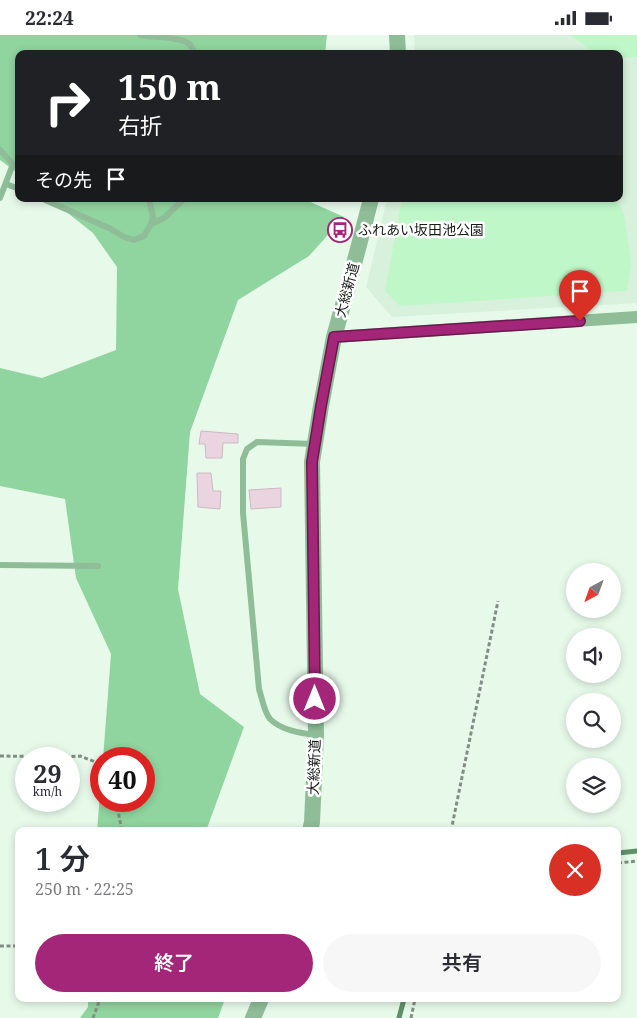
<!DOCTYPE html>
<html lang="ja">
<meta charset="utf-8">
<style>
body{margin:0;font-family:"Noto Serif","Noto Sans JP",serif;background:#f7f7f7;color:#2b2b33;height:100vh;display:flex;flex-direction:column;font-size:19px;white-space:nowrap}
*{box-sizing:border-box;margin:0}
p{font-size:16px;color:#7c7c81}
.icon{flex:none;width:28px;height:28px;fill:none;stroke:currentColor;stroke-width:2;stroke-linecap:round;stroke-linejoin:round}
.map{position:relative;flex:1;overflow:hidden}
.side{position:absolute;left:15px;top:792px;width:606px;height:175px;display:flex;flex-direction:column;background:#fff;border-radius:10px;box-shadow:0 2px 8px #0003}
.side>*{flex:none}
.guide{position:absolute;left:15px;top:15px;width:608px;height:152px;border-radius:10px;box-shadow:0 2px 8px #0003;background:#202124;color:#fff;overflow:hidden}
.needle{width:32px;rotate:221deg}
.fabs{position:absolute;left:566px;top:528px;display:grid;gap:10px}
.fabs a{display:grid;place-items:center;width:55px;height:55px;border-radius:50%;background:#fff;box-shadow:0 2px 8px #0003;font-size:25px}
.speed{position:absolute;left:15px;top:712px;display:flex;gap:10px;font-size:25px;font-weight:700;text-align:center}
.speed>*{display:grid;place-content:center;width:65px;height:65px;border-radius:50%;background:#fff;box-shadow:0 2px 8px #0003;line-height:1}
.speed small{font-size:12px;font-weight:400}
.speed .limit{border:8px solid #d22;background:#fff;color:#111}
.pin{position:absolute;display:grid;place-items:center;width:42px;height:42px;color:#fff;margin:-51px -21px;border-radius:50% 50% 50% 0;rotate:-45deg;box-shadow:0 0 5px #0007}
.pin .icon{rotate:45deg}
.me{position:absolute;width:55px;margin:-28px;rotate:0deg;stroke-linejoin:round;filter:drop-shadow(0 0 4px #0008)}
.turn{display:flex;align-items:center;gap:18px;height:105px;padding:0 20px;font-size:22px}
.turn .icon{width:65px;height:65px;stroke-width:2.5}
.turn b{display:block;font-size:35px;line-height:42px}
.then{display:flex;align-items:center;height:48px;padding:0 20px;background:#0003;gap:10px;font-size:19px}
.round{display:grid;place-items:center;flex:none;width:52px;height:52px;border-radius:26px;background:#f7f7f7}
.overview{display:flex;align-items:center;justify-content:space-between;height:85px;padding:0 20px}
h1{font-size:30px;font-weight:600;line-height:38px}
.action{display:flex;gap:10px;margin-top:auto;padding:10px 20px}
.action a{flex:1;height:58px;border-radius:30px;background:#a42678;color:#fff;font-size:20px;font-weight:600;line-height:58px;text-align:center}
.action a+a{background:#f7f7f7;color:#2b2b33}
.status{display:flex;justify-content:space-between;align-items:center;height:35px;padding:0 25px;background:#fff;direction:ltr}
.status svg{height:14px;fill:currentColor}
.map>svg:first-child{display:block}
.built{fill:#d7f1dc}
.green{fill:#bff7c9}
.forest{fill:#90d49f}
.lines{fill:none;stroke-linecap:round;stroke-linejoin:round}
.stream{stroke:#5f906a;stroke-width:5}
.building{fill:#ead4df;stroke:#ceb8c3}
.path{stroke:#828e84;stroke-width:3;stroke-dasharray:4 2.5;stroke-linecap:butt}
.service{stroke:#8fbd98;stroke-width:6}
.minor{stroke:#8fbd98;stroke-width:12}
.tertiary{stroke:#8fbd98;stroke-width:16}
.route-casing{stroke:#6b194e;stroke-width:12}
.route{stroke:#a42678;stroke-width:9}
.labels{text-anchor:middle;stroke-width:5;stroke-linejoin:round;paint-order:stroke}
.poi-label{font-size:14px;fill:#161c17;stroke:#fff;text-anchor:start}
.street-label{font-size:14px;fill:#161c17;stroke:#fff}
</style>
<div class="status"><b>22:24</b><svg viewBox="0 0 49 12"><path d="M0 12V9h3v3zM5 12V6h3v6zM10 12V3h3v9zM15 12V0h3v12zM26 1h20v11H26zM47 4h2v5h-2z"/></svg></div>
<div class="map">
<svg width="637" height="983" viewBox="0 0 637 983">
<rect width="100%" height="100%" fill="#e7faea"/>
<polygon class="built" points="414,0 637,0 637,268 392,282 366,252 387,164 619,164 619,19 415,19"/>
<g class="green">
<polygon points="570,0 637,0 637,22 619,23 619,19 597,19"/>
<polygon points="402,164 617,164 624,179 631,227 627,256 400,271 385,256"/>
</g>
<g class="forest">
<polygon points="0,0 327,0 325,19 19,19 19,139 0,125"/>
<polygon points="50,164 304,164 344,182 309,221 238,265 190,397 178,554 200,659 244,692 206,796 97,796 101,747 101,766 144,766 144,724 103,724 111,619 76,543 65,464 0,451 0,333 42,343 116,315 117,232 93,198"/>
<polygon points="88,964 225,964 218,983 80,983 88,972"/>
</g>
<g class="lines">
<g class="stream">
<polyline points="618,818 637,816"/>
<polyline points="399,983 404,964"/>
</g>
</g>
<g class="building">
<polygon points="201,396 238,399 238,408 223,408 222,423 206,423 205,409 199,409"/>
<polygon points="197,438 211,438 213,456 221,456 220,474 198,472"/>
<polygon points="281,453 281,472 251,474 249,455"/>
</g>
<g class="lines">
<g class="path">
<polyline points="0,721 65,722 80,721 98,728 101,730"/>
<polyline points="116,766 122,796"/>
<polyline points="451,796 498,566"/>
<polyline points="618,828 637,826"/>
<polyline points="0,911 19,911"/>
<polyline points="93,983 100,964"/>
<polyline points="411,983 415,964"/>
</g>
<g class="service">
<path d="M140 0C153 3 184 1 191 11 193 13 193 16 194 19"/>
<polyline points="0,115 13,129 0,163"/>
<polyline points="6,149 19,154"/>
<polyline points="43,164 111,194 124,202 134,205 144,201 151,189 164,183 184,164"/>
<polyline points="149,164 153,182 151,189"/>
<path d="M314 409 257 407 247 414 243 424V478L259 654C262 663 264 677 270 684 281 695 300 698 314 700"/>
<polyline points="0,530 98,531"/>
</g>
<polyline class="minor" points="334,302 637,282"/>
<g class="tertiary">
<polyline points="397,0 398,19"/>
<polyline points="310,796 312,787 316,700 312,427 321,371 334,302 348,252 371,164"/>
<polyline points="253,983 261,964"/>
</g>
</g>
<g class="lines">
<defs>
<polyline id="route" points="315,664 312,427 321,371 334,302 580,286"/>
</defs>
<use href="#route" class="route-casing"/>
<use href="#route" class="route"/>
</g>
<defs>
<symbol id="bus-ring" viewBox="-11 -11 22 22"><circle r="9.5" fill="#fff" stroke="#a42678" stroke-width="1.5"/><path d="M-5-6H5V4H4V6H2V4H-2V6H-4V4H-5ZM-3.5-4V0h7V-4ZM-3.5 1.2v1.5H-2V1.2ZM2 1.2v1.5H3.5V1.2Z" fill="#a42678"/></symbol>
</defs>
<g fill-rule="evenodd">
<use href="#bus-ring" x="326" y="181" width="28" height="28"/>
</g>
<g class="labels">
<g class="poi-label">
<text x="358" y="200">ふれあい坂田池公園</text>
</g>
<g class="street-label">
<text transform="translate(347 255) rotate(-75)" y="5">大総新道</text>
<text transform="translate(314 732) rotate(-88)" y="5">大総新道</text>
</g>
</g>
</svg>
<div class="fabs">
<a><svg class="needle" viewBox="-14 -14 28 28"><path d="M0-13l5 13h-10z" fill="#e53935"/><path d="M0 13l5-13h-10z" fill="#7c7c81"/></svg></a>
<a><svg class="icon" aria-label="sound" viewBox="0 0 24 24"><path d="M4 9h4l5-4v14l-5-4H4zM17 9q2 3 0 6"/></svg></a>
<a><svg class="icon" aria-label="search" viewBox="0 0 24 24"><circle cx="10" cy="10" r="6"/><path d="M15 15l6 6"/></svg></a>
<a><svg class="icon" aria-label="layers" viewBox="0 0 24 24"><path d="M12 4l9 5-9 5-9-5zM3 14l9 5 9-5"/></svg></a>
</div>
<div class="speed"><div>29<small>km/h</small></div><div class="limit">40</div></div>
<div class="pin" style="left:580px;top:286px;background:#d93025"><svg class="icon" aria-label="arrive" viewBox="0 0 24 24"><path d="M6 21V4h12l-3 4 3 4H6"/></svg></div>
<svg class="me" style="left:315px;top:664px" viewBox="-20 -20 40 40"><circle r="17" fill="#a42678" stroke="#fff" stroke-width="3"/><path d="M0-11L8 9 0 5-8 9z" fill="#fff"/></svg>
<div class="guide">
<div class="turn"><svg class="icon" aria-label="right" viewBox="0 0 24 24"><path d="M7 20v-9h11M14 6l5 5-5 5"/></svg><div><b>150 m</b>右折</div></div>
<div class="then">その先<svg class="icon" aria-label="arrive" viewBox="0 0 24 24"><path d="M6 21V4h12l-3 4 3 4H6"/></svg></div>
</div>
<section class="side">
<div class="overview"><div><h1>1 分</h1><p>250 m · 22:25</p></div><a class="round" style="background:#d93025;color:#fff"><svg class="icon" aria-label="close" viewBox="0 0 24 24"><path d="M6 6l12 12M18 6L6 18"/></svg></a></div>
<div class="action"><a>終了</a><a>共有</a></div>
</section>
</div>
